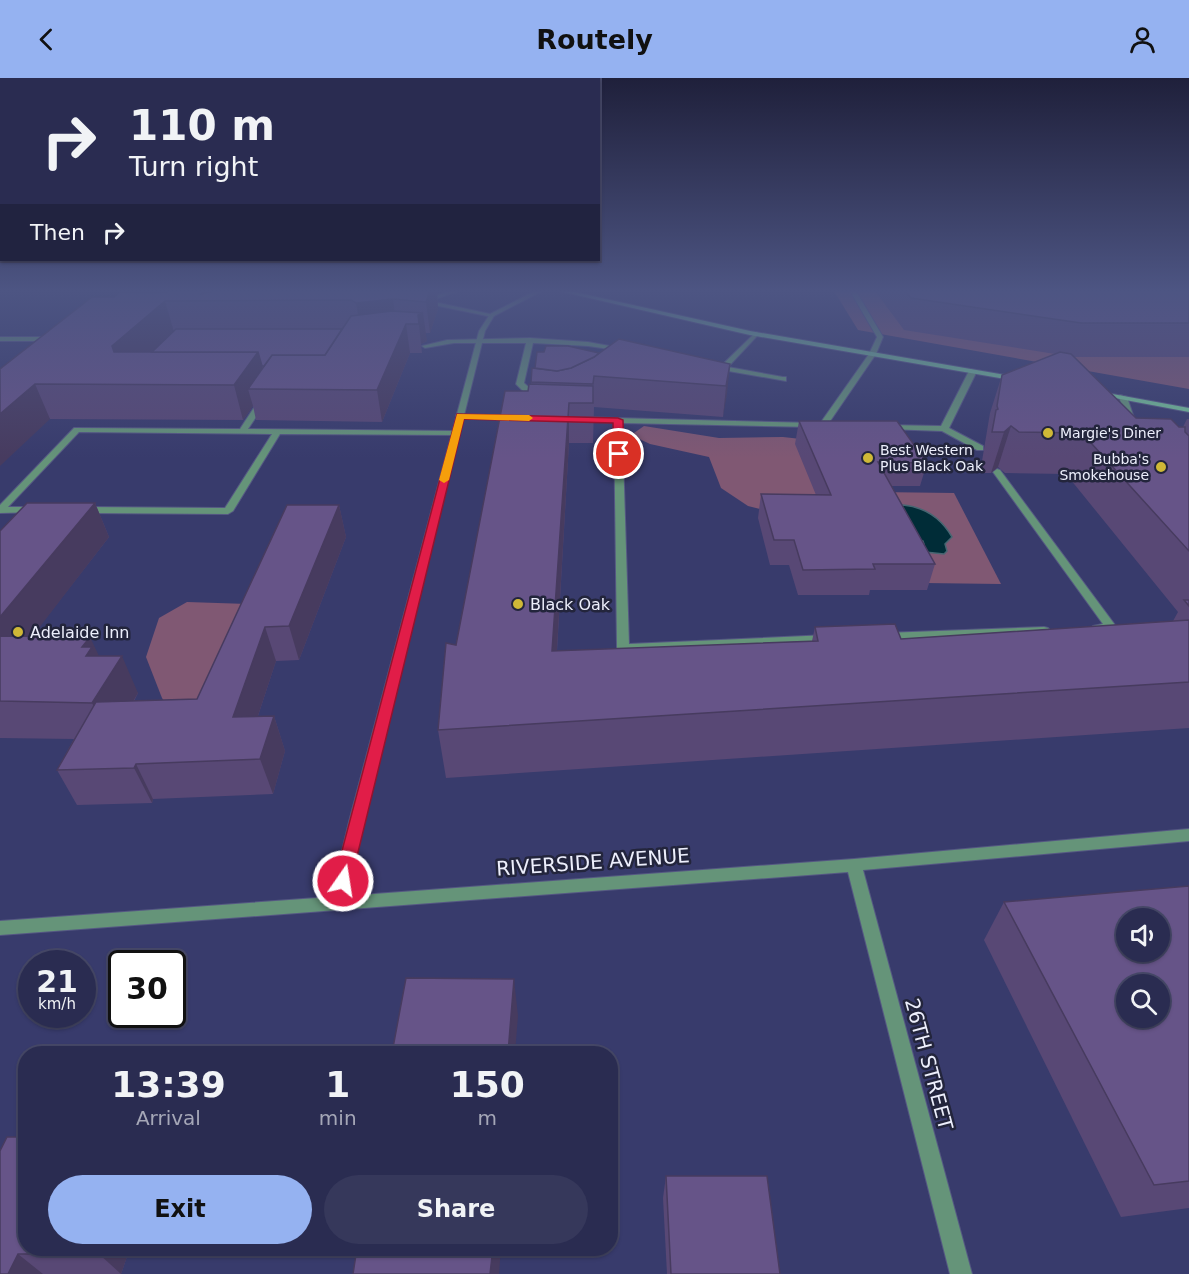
<!DOCTYPE html>
<style>
body{margin:0;font-family:"DejaVu Sans",sans-serif;background:#36385b;color:#f1f3f6;height:100vh;display:flex;flex-direction:column;font-size:22px;white-space:nowrap}
*{box-sizing:border-box;margin:0}
p{font-size:20px;color:#a5a7b7}
.icon{flex:none;width:33px;height:33px;fill:none;stroke:currentColor;stroke-width:2;stroke-linecap:round;stroke-linejoin:round}
.map{position:relative;flex:1;overflow:hidden}
.details{position:absolute;left:18px;top:968px;width:600px;height:210px;display:flex;flex-direction:column;background:#2a2c51;border-radius:24px;box-shadow:0 2px 4px #0004,0 0 0 2px #464868}
.details>*{flex:none}
.banner{position:absolute;left:0px;top:0px;width:600px;height:183px;box-shadow:0 2px 4px #0004,0 0 0 2px #464868;background:#2a2c51;color:#f1f3f6;overflow:hidden}
.tools{position:absolute;left:1116px;top:830px;display:grid;gap:12px}
.tools a{display:grid;place-items:center;width:54px;height:54px;border-radius:50%;background:#2a2c51;box-shadow:0 2px 4px #0004,0 0 0 2px #464868;font-size:30px}
.speed{position:absolute;left:18px;top:872px;display:flex;gap:12px;font-size:30px;font-weight:700;text-align:center}
.speed>*{display:grid;place-content:center;width:78px;height:78px;border-radius:50%;background:#2a2c51;box-shadow:0 2px 4px #0004,0 0 0 2px #464868;line-height:1}
.speed small{font-size:15px;font-weight:400}
.speed .limit{border:3px solid #111;border-radius:9px;background:#fff;color:#111}
.pin{position:absolute;display:grid;place-items:center;width:51px;height:51px;color:#fff;margin:-26px;border:3px solid #fff;border-radius:50%;box-shadow:0 2px 6px #0007}
.me{position:absolute;width:66px;margin:-33px;rotate:13deg;stroke-linejoin:round;filter:drop-shadow(0 0 4px #0008)}
.turn{display:flex;align-items:center;gap:21px;height:126px;padding:0 30px;font-size:27px}
.turn .icon{width:78px;height:78px;stroke-width:2.5}
.turn b{display:block;font-size:42px;line-height:51px}
.then{display:flex;align-items:center;height:57px;padding:0 30px;background:#0003;gap:12px;font-size:22px}
.eta{display:flex;justify-content:space-evenly;align-items:center;height:102px;text-align:center}
.eta b{font-size:36px;font-weight:600;line-height:42px}
.primary-button{display:flex;gap:12px;margin-top:auto;padding:12px 30px}
.primary-button a{flex:1;height:69px;border-radius:36px;background:#95b2f1;color:#111;font-size:24px;font-weight:600;line-height:69px;text-align:center}
.primary-button a+a{background:#36385b;color:#f1f3f6}
header{display:flex;justify-content:space-between;align-items:center;height:78px;padding:0 30px;background:#95b2f1;color:#111;font-size:27px;font-weight:600}
.map>svg:first-child{display:block}
.green{fill:#805873}
.water{fill:#002c37;stroke:#476672;stroke-width:1.5}
.lines{fill:none;stroke-linecap:round;stroke-linejoin:round}
.service-casing{stroke:#555883;stroke-width:2}
.minor-casing{stroke:#555883;stroke-width:2}
.secondary-casing{stroke:#555883;stroke-width:2}
.service{fill:#659479;fill-rule:evenodd}
.minor{fill:#659479;fill-rule:evenodd}
.secondary{fill:#75c298;fill-rule:evenodd}
.wall{fill:#584875}
.shaded-wall{fill:#473b5f}
.building{fill:#665488;stroke:#473b5f;stroke-width:1.5;fill-rule:evenodd}
.route{fill:#e11d48;stroke:#92132f;stroke-width:1.5}
.slow{fill:#f59e0b}
.poi-dot{fill:#cfb837;stroke:#23253c;stroke-width:2}
.labels{text-anchor:middle;stroke-width:5;stroke-linejoin:round;paint-order:stroke}
.far-poi-label{font-size:14px;fill:#edeffc;stroke:#23253c;text-anchor:start}
.poi-label{font-size:16px;fill:#edeffc;stroke:#23253c;text-anchor:start}
.near-street-label{font-size:20px;fill:#edeffc;stroke:#23253c}
</style>
<header><svg class="icon" aria-label="back" viewBox="0 0 24 24"><path d="M15 5l-7 7 7 7"/></svg>Routely<svg class="icon" aria-label="person" viewBox="0 0 24 24"><circle cx="12" cy="8" r="4"/><path d="M4 21q1-7 8-7t8 7"/></svg></header>
<div class="map">
<svg width="1189" height="1196" viewBox="0 0 1189 1196">
<rect width="100%" height="100%" fill="#383b6c"/>
<g class="green">
<polygon points="834,213 1189,213 1189,311 858,252"/>
<polygon points="644,348 719,360 783,359 810,362 821,413 784,437 748,428 721,410 709,379 650,366 631,357"/>
<polygon points="876,414 954,415 1001,506 924,505"/>
<polygon points="187,524 248,526 294,563 178,642 162,620 146,579 159,540"/>
</g>
<path class="water" d="M903 427C924 429 941 440 952 459L945 466 947 473 944 476 925 474 921 470 924 466 923 463 907 456 895 431Z"/>
<g class="lines">
<defs>
<g id="service">
<polygon points="449,213 458,213 430,223 495,237 492,239 419,224"/>
<polygon points="850,213 856,213 883,259 876,276 826,349 823,349 819,347 869,276 877,259"/>
<polygon points="756,254 758,255 758,257 728,289 783,299 786,299 786,303 711,290 711,286 722,287"/>
<polygon points="0,259 54,259 57,261 54,263 0,263"/>
<polygon points="530,260 588,264 626,271 623,273 588,268 533,265 524,305 534,314 544,316 545,318 541,320 528,318 516,306 526,265 454,265 425,270 422,268 447,262"/>
<polygon points="970,291 977,293 949,350 983,368 983,372 977,372 942,353 887,351 883,349 887,347 941,348"/>
<polygon points="1120,317 1127,319 1136,346 1135,348 1128,346 1119,319"/>
<polygon points="259,322 266,324 248,351 456,353 460,355 456,357 280,356 233,433 228,436 83,435 78,432 83,429 225,430 272,356 79,354 8,429 36,429 41,432 39,434 0,435 0,427 74,350 240,351"/>
<polygon points="457,336 516,338 520,340 516,342 460,340 456,338"/>
<polygon points="576,339 816,345 817,347 813,349 622,345 629,566 828,557 834,561 832,564 619,573 617,570 614,344 579,343 575,341"/>
<polygon points="997,391 1000,392 1115,547 1117,549 1115,551 1093,552 1091,550 1093,548 1103,546 993,394"/>
<polygon points="1044,549 1048,550 1050,552 1048,554 885,563 879,559 885,555"/>
</g>
<polygon id="minor" points="535,213 542,213 494,238 485,253 363,744 347,818 854,781 1189,751 1189,763 863,792 972,1196 950,1196 848,794 0,857 0,843 331,819 349,744 479,253 490,236"/>
<g id="secondary">
<polygon points="559,213 570,213 750,253 1017,299 1021,301 1017,303 750,257"/>
<polygon points="1096,313 1189,330 1189,334 1099,317 1096,317"/>
</g>
</defs>
<use href="#service" class="service-casing"/>
<use href="#minor" class="minor-casing"/>
<use href="#secondary" class="secondary-casing"/>
<use href="#service" class="service"/>
<use href="#minor" class="minor"/>
<use href="#secondary" class="secondary"/>
</g>
<g class="wall">
<polygon points="130,213 437,213 438,231 430,255 425,255 427,263 421,266 422,275 410,275 382,344 256,342 253,328 243,342 50,341 0,291 114,219 130,214"/>
<polygon points="875,213 1189,213 1189,279 1074,279 1136,340 1183,349 1187,341 1189,341 1189,650 446,700 438,652 456,567 531,306 532,290 535,290 544,274 599,275 730,286 723,339 594,329 593,365 569,365 557,573 812,563 815,549 901,561 1173,543 1178,534 1066,396 1005,395 998,389 991,395 980,395 990,335 1002,297 1055,276 904,252"/>
<polygon points="799,343 927,385 920,408 891,408 935,486 927,512 870,512 869,517 798,517 789,487 770,487 758,440 761,416 816,417 795,366"/>
<polygon points="95,425 109,459 32,558 99,578 138,615 134,623 197,621 339,427 346,459 299,582 276,583 258,638 274,638 285,673 273,716 153,721 152,725 77,727 57,692 74,661 0,660 0,453"/>
<polygon points="1189,808 1189,1130 1121,1139 984,862 1004,824"/>
<polygon points="0,1073 130,1170 121,1196 0,1196"/>
<polygon points="666,1098 780,1196 667,1196 663,1120"/>
</g>
<g class="shaded-wall">
<polygon points="385,213 437,213 438,231 430,255 426,224 393,221 397,252 361,256 356,225"/>
<polygon points="165,223 174,254 124,301 112,268"/>
<polygon points="423,235 427,263 421,266 418,237"/>
<polygon points="406,246 410,275 382,344 377,312"/>
<polygon points="258,274 267,307 248,311 253,328 243,342 234,307"/>
<polygon points="730,286 727,316 723,339 726,308"/>
<polygon points="35,306 50,341 0,388 0,336"/>
<polygon points="569,325 569,365 554,621 552,573"/>
<polygon points="1011,348 998,389 991,395 1004,354"/>
<polygon points="95,425 109,459 5,594 0,586 0,539"/>
<polygon points="339,427 346,459 299,582 289,548"/>
<polygon points="265,549 276,583 246,674 233,639"/>
<polygon points="90,559 107,595 122,578 138,615 111,661 92,625 82,569"/>
<polygon points="274,638 285,673 273,716 260,681"/>
<polygon points="136,686 153,721 152,725 134,690"/>
<polygon points="514,901 518,938 515,975 508,975"/>
<polygon points="101,1170 130,1170 121,1196 99,1176"/>
<polygon points="493,1170 501,1170 499,1196 490,1196"/>
<polygon points="18,1176 43,1196 8,1196"/>
</g>
<g class="building">
<polygon points="172,213 204,213 201,216 214,213 430,213 426,224 393,221 356,225 351,222 165,223 112,268 114,274 258,274 234,307 35,306 0,336 0,291 92,219 114,219 120,214 156,215"/>
<polygon points="905,213 1187,213 1189,214 1189,245 1081,245 911,220"/>
<polygon points="392,233 423,235 418,237 419,246 406,246 377,312 248,311 272,277 325,277 351,238"/>
<polygon points="176,251 342,251 325,277 272,277 264,288 262,288 258,274 152,274"/>
<polygon points="619,261 730,286 726,308 594,298 593,306 531,304 532,290 557,293 571,290 594,279"/>
<polygon points="546,268 568,268 599,275 594,279 571,290 557,293 535,290 537,274 544,274"/>
<polygon points="1060,274 1071,276 1136,340 1171,341 1179,349 1185,349 1185,354 1189,358 1189,473 1082,355 1019,354 1011,348 1004,354 992,354 996,332 998,331 997,328 1002,297"/>
<polygon points="529,306 593,308 593,325 569,325 552,573 818,563 815,549 895,546 901,561 1189,542 1189,604 438,652 446,565 456,567 505,313 528,313"/>
<polygon points="799,343 897,343 927,385 878,384 935,486 873,486 875,491 803,492 794,462 774,462 761,416 831,417"/>
<polygon points="27,425 95,425 0,539 0,453"/>
<polygon points="287,427 339,427 289,548 265,549 233,639 274,638 260,681 136,686 134,690 57,692 96,624 197,621"/>
<polygon points="1184,522 1189,522 1189,528"/>
<polygon points="0,558 90,559 82,569 92,569 86,578 122,578 92,625 0,623"/>
<path d="M1189 808V1103L1154 1107 1004 824ZM1126 840H1160V873H1126ZM1126 906H1160V939H1126Z"/>
<polygon points="406,900 514,901 508,975 392,975"/>
<polygon points="7,1059 26,1059 26,1170 101,1170 99,1176 18,1176 8,1196 0,1196 0,1073"/>
<polygon points="666,1098 767,1098 780,1196 671,1196"/>
<polygon points="357,1170 493,1170 490,1196 353,1196"/>
</g>
<linearGradient id="sky" x2="0" y2="1"><stop stop-color="#1f203b"/><stop offset="0.56" stop-color="#4d5583"/><stop offset="1" stop-color="#4d5583" stop-opacity="0"/></linearGradient>
<rect width="1189" height="380" fill="url(#sky)"/>
<polygon class="route" points="457,336 618,340 623,342 624,376 619,379 614,376 613,345 464,341 351,803 349,808 343,810 337,808 334,803"/>
<polygon class="slow" points="457,336 529,337 533,340 529,343 464,341 449,402 444,405 439,402"/>
<g class="poi-dot">
<circle cx="1048" cy="355" r="6"/>
<circle cx="868" cy="380" r="6"/>
<circle cx="1161" cy="389" r="6"/>
<circle cx="518" cy="526" r="6"/>
<circle cx="18" cy="554" r="6"/>
</g>
<g class="labels">
<g class="far-poi-label">
<text x="1060" y="360">Margie's Diner</text>
<text x="880" y="377">Best Western<tspan x="880" dy="16">Plus Black Oak</tspan></text>
<text x="1149" y="386" text-anchor="end">Bubba's<tspan x="1149" dy="16">Smokehouse</tspan></text>
</g>
<g class="poi-label">
<text x="530" y="532">Black Oak</text>
<text x="30" y="560">Adelaide Inn</text>
</g>
<g class="near-street-label">
<text transform="translate(593 784) rotate(-4)" y="7">RIVERSIDE AVENUE</text>
<text transform="translate(929 986) rotate(75)" y="7">26TH STREET</text>
</g>
</g>
</svg>
<div class="tools">
<a><svg class="icon" aria-label="sound" viewBox="0 0 24 24"><path d="M4 9h4l5-4v14l-5-4H4zM17 9q2 3 0 6"/></svg></a>
<a><svg class="icon" aria-label="search" viewBox="0 0 24 24"><circle cx="10" cy="10" r="6"/><path d="M15 15l6 6"/></svg></a>
</div>
<div class="speed"><div>21<small>km/h</small></div><div class="limit">30</div></div>
<div class="pin" style="left:619px;top:376px;background:#d93025"><svg class="icon" aria-label="arrive" viewBox="0 0 24 24"><path d="M6 21V4h12l-3 4 3 4H6"/></svg></div>
<svg class="me" style="left:343px;top:803px" viewBox="-20 -20 40 40"><circle r="17" fill="#e11d48" stroke="#fff" stroke-width="3"/><path d="M0-11L8 9 0 5-8 9z" fill="#fff"/></svg>
<div class="banner">
<div class="turn"><svg class="icon" aria-label="right" viewBox="0 0 24 24"><path d="M7 20v-9h11M14 6l5 5-5 5"/></svg><div><b>110 m</b>Turn right</div></div>
<div class="then">Then<svg class="icon" aria-label="right" viewBox="0 0 24 24"><path d="M7 20v-9h11M14 6l5 5-5 5"/></svg></div>
</div>
<section class="details">
<div class="eta">
<div><b>13:39</b><p>Arrival</p></div>
<div><b>1</b><p>min</p></div>
<div><b>150</b><p>m</p></div>
</div>
<div class="primary-button"><a>Exit</a><a>Share</a></div>
</section>
</div>
